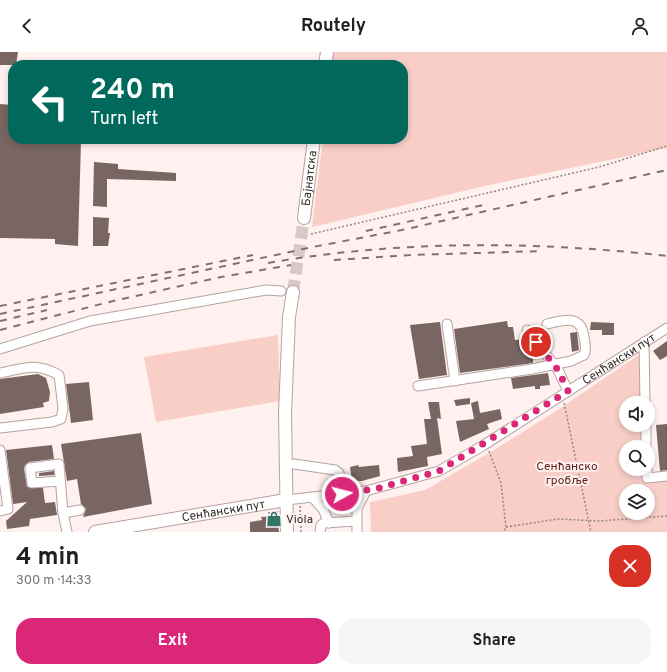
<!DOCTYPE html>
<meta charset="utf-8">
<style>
body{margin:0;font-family:Overpass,sans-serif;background:#f6f6f6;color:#202124;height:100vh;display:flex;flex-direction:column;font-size:15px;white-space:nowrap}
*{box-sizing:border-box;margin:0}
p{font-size:13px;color:#757577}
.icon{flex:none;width:22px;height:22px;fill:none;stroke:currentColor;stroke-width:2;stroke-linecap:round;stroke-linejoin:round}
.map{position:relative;height:480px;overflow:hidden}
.sheet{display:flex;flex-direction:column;background:#fff;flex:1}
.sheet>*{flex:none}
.hud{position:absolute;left:8px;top:8px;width:400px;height:84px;border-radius:16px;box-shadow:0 2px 6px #0003;background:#00695c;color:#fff;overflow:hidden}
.fabs{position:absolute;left:619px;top:344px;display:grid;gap:8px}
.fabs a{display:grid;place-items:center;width:36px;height:36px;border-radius:50%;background:#fff;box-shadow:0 2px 6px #0003;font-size:20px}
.pin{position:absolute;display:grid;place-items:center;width:34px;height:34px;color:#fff;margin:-17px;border:2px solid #fff;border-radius:50%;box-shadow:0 1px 4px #0007}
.me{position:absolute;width:44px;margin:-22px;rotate:83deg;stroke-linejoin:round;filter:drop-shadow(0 0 3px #0008)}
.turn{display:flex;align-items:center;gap:14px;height:84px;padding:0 16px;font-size:18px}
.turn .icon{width:52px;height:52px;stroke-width:2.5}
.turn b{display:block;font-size:28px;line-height:34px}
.round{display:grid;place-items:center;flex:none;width:42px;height:42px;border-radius:16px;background:#f6f6f6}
.overview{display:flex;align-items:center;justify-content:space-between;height:68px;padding:0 16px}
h1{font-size:24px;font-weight:700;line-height:30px}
.button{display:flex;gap:8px;margin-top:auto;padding:8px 16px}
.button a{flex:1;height:46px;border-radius:16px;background:#db2777;color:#fff;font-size:16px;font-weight:700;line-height:46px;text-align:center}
.button a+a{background:#f6f6f6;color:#202124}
header{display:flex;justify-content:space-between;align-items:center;height:52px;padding:0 16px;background:#fff;font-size:18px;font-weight:700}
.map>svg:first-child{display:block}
.green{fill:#f8cec7;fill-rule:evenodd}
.building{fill:#796662}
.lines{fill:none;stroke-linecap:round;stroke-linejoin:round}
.major-tunnel{stroke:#d6c9c7;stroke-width:12;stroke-dasharray:12 6;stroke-linecap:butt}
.minor-casing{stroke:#b7a29e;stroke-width:11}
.major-casing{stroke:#b7a29e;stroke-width:14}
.path{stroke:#938786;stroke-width:1.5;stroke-dasharray:2 2;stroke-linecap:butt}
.minor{stroke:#fff;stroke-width:9}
.major{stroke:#fff;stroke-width:12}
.rail{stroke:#7e7371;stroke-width:2;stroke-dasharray:7 7;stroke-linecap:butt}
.route{stroke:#db2777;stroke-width:7;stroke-dasharray:0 12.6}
.labels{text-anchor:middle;stroke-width:4;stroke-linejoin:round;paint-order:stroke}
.street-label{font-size:12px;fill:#312827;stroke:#fff1ef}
.park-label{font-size:12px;fill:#63221b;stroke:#fff1ef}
.poi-label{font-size:12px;fill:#312827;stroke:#fff1ef;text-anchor:start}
</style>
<header><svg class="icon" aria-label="back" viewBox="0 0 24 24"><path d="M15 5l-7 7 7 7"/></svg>Routely<svg class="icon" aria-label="person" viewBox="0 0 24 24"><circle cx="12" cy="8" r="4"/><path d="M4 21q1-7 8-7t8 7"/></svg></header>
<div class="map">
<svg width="667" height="480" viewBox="0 0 667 480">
<rect width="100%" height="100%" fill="#fff1ef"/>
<g class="green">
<polygon points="333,0 667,0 667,96 489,133 312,175 323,87 403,87 403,13 332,13"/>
<polygon points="278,283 280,349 156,370 144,305"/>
<path d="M640 302 642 351H626V373H642L643 395H626V417H644L645 429 667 428V480H371L370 450 425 438 494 398 553 361ZM626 439H648V461H626Z"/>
</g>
<g class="building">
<polygon points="0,0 18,0 16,13 0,13"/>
<polygon points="0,52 13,53 13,88 81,89 78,194 55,192 55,187 0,186"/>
<polygon points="94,110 118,112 118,117 176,121 176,129 107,127 107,155 93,154"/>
<polygon points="93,165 109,166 108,181 110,181 108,194 93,194"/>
<polygon points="507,269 508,275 513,275 515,288 527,287 533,295 533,311 460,321 454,277"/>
<polygon points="440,270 447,323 419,327 410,273"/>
<polygon points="591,270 614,271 614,283 602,283 602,278 590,278"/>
<polygon points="577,280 579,298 572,300 570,281"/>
<polygon points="667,289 667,304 660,308 653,299"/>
<polygon points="548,321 550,333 540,334 540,337 535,337 535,334 513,337 511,326"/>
<polygon points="38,322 46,326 50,340 49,349 43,351 44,355 0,362 0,327"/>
<polygon points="89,330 93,368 71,371 66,332"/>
<polygon points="470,346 470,352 456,354 454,348"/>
<polygon points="478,349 480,361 500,357 502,367 487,372 489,377 460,390 456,369 474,367 471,351"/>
<polygon points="428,350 439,350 441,367 437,366 442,402 427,405 428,414 398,420 397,406 413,404 411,394 427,392 424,367 431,367"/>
<polygon points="667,372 667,418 660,419 656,373"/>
<polygon points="141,381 152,452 83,465 86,457 81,452 77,427 67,429 61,392"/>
<polygon points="52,393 54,407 29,410 25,413 24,417 27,435 43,436 45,451 55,450 57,463 30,467 29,474 7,477 6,469 27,450 13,452 6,398"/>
<polygon points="358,413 359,415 379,413 380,424 362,429 352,429 350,415"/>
<polygon points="54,419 54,423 39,424 39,421"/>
<polygon points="277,464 279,480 250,480 250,470 262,468 261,465"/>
</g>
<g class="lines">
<polyline class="major-tunnel" points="293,240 304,166"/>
<defs>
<g id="minor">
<polyline points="447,272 455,329"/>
<polyline points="527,278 558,318 568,339"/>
<polyline points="644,290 645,351"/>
<polyline points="0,297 90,269 266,238 281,239"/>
<path d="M0 321C25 316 36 310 59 323L63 356 61 367 52 370 0 376"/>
<path d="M418 334 532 317 571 309 584 303C587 297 585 291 584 285 581 262 564 268 547 272"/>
<polyline points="646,373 646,395"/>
<polyline points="0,398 8,457 0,459"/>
<polyline points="294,412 335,418 339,421 342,441"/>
<polyline points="647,417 647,426 667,424"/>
<polyline points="60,429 32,431 30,416 59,412 63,461 67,480"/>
<polyline points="312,445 323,457 329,471"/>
<path id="s1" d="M286 448 366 439 439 419 484 393 667 276"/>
<polyline points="63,461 80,458"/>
<polyline points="320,480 321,473 324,471 356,469"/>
<polyline points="357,480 357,456 366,439"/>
</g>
<g id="major">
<polyline points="325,13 327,0"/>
<path id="s2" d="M304 166 314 87"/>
<path id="s3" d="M95 480 286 448"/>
<polyline points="287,480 285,361 289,265 293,240"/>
</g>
</defs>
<use href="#minor" class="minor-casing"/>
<use href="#major" class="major-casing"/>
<g class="path">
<polyline points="311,182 599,115 667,94"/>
<polyline points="564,351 591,480"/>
<polyline points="489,399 501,431 506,475 504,480"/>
<polyline points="641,434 641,439"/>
<polyline points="300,454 301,480"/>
<polyline points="268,461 278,460"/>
<polyline points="506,475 558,467 599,469 667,464"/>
</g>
<use href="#minor" class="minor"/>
<use href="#major" class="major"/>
<g class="rail">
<polyline points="366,179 483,153"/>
<polyline points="334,208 411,203 543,199"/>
<path d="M268 211C400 188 535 189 667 204"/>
<polyline points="0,254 253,203"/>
<polyline points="0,262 313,195 402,178 667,118"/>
<polyline points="0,269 47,258"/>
<polyline points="0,278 113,249 221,225 291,213"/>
</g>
</g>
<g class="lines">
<polyline class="route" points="342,442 379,436 439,419 568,339 558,318 536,290"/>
</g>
<defs>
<symbol id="shop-bare" viewBox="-9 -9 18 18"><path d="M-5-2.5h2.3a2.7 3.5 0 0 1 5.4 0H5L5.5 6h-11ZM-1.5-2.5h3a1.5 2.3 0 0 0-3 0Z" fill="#317568" stroke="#fff1ef" stroke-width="2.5" paint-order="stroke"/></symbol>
</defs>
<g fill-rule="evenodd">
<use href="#shop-bare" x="263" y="456" width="22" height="22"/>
</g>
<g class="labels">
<g class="street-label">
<text dy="4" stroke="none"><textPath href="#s2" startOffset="40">Бајнатска</textPath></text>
<text dy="4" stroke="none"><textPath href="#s1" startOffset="368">Сенћански пут</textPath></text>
<text dy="4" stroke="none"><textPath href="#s3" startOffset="130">Сенћански пут</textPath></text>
</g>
<g class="park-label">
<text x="567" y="418">Сенћанско<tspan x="567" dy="14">гробље</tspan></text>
</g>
<g class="poi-label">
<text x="286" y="471">Viola</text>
</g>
</g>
</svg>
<div class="fabs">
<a><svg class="icon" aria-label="sound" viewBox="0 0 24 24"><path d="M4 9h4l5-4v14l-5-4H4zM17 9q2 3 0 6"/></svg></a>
<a><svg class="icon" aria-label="search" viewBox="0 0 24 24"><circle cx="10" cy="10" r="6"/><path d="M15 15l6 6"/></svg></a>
<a><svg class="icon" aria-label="layers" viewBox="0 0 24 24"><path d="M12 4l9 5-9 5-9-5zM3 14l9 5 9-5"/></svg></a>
</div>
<div class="pin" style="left:536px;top:290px;background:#d93025"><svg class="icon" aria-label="arrive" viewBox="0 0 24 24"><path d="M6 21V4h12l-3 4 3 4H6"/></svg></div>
<svg class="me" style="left:342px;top:442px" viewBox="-20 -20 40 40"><circle r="17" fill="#db2777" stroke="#fff" stroke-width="3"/><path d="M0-11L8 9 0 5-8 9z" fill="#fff"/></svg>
<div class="hud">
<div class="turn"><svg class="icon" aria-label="left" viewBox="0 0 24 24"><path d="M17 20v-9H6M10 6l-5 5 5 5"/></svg><div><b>240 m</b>Turn left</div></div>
</div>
</div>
<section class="sheet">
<div class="overview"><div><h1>4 min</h1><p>300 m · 14:33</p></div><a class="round" style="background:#d93025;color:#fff"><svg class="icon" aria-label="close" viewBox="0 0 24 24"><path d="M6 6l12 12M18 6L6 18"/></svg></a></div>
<div class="button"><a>Exit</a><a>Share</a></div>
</section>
